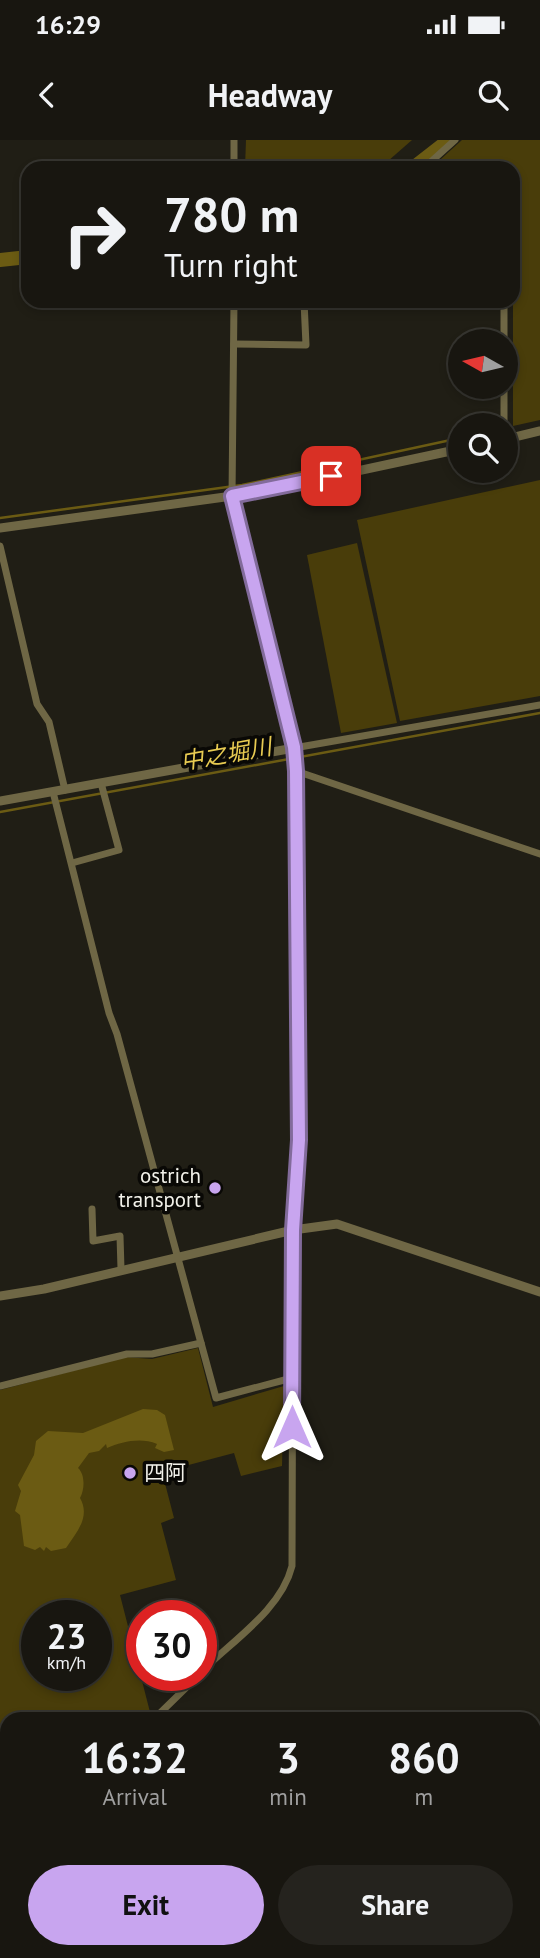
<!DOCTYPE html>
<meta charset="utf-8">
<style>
body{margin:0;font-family:"PT Sans","Noto Sans JP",sans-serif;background:#25231e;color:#f1f3f6;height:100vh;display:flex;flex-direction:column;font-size:26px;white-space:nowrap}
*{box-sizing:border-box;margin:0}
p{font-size:23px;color:#9f9f9f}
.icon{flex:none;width:38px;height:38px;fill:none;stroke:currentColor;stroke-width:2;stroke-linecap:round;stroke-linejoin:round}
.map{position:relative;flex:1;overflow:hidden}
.side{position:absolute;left:0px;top:1572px;width:541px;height:247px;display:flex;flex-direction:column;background:#181610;border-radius:21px 21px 0 0;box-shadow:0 4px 10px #0003,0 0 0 2px #363530}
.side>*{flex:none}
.top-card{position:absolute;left:21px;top:21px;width:499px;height:147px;border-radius:21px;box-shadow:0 4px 10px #0003,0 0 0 2px #363530;background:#181610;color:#f1f3f6;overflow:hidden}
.needle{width:46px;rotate:278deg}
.buttons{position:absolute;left:448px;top:189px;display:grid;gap:14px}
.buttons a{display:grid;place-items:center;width:70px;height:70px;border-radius:50%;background:#181610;box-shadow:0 4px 10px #0003,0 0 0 2px #363530;font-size:35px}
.speed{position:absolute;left:21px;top:1460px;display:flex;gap:14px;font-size:35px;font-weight:700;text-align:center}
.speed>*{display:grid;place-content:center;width:91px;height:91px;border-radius:50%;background:#181610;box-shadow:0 4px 10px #0003,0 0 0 2px #363530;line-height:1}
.speed small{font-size:18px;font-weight:400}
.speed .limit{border:10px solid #d22;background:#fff;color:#111}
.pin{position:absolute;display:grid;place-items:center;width:60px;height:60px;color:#fff;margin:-30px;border-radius:14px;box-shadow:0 4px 10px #0006}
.me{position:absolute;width:77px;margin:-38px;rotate:0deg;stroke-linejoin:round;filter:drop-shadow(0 0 5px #0008)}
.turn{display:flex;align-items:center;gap:24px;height:147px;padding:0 28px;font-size:32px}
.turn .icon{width:91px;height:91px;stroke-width:2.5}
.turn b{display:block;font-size:49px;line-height:60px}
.eta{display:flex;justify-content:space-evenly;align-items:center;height:119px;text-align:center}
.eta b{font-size:42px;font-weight:600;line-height:49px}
.button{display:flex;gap:14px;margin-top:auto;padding:14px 28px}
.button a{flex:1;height:80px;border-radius:42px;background:#c8a5ef;color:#111;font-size:28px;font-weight:600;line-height:80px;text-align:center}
.button a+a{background:#25231e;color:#f1f3f6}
.status{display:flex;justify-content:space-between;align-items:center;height:49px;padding:0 35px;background:#181610;direction:ltr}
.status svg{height:19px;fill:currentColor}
header{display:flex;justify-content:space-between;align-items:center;height:91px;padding:0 28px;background:#181610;font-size:32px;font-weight:600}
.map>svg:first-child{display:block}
.green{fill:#493d0a;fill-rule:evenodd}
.water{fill:#6b5b13}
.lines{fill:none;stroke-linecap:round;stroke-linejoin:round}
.stream{stroke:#6b5b13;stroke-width:2.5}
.river{stroke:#6b5b13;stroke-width:14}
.minor{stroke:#6f6745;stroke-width:7}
.tertiary{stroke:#6f6745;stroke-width:9}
.route-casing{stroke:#826b9b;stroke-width:18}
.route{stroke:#c8a5ef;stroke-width:12}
.poi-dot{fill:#c8a5ef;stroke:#090805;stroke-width:2.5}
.labels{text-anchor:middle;stroke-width:7;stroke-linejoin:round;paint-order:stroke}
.poi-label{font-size:21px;fill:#f2f1ea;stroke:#090805;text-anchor:end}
.water-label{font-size:23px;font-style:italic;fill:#e8cb52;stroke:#090805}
</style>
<div class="status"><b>16:29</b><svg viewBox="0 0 49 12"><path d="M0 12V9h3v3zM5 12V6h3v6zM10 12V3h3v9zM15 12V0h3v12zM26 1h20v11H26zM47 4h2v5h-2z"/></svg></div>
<header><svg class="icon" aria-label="back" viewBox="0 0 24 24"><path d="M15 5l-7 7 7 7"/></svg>Headway<svg class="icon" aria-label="search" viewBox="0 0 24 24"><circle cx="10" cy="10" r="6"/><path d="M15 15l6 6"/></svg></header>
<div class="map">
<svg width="540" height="1818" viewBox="0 0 540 1818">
<rect width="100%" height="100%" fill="#201e15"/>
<g class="green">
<polygon points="246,0 412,0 380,28 245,28"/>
<polygon points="462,0 540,0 540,280 513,286 513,28 431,28"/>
<polygon points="540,340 540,556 400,581 357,380"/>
<polygon points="357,403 397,583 341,593 307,415"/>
<path d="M198 1208 213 1267 284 1246 282 1326 241 1336 234 1313 162 1332 174 1378 161 1383 176 1440 120 1455 151 1576 148 1578H7V1614L0 1616V1250L125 1217 152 1219ZM37 1475H96V1535H37Z"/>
</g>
<path class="water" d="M143 1269 157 1270 165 1275 174 1310 164 1312 155 1308 157 1304C140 1297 122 1302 107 1308L106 1304 99 1311 89 1313 78 1328C85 1334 85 1349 80 1358 91 1377 76 1393 66 1408L51 1411 46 1407 44 1411 40 1407 35 1410 24 1406 20 1375 15 1371 21 1351 18 1345 34 1315 36 1301 48 1291 83 1293Z"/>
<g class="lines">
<g class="stream">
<polyline points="0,378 242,345 460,298"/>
<polyline points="0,672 540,573"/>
<polyline points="534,1612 540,1604"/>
<polyline points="383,1818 388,1811"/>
</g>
<g class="river">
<polyline points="413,28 449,0"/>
<polyline points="0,120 28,117"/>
</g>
<g class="minor">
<polyline points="234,0 234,28"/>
<polyline points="424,28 455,0"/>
<polyline points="504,161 504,201"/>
<polyline points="234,204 306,205 304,161"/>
<polyline points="504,247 504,285"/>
<polyline points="232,356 234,161"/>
<polyline points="0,406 37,564 49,582 65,650"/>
<polyline points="294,608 540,565"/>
<polyline points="296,631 540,714"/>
<polyline points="53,652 109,873 117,894 201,1203"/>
<polyline points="72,723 119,710 101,643"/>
<polyline points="92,1069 93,1101 120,1096 121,1129"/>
<polyline points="0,1246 127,1214 152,1214 201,1203 216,1258 292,1238"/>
<path d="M201 1532C232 1501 281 1470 292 1426L293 1090"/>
<polyline points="155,1578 199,1535"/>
<polyline points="0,1621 7,1619"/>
</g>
<g class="tertiary">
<polyline points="506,299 540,291"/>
<polyline points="232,356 294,608 299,1000 293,1090"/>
<polyline points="0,388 254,353 460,309"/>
<polyline points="0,661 294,608"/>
<polyline points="0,1156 44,1149 293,1090 337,1084 540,1152"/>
</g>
</g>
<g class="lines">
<defs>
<polyline id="route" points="292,1287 293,1090 299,1000 296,631 294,607 232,356 331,336"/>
</defs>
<use href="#route" class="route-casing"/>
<use href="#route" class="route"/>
</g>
<g class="poi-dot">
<circle cx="215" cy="1048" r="7"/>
<circle cx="130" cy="1333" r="7"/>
</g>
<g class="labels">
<g class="poi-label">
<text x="201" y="1043">ostrich<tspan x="201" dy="24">transport</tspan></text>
<text x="144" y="1340" text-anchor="start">四阿</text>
</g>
<g class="water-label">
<text transform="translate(226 614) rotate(-10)" y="8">中之堀川</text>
</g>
</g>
</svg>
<div class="buttons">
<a><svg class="needle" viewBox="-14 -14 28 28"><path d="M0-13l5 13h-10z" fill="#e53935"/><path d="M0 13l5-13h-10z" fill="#9f9f9f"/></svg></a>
<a><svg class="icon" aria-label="search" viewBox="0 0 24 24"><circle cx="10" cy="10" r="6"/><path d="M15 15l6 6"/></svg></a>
</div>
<div class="speed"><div>23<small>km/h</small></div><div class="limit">30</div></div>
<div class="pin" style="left:331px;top:336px;background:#d93025"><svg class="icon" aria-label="arrive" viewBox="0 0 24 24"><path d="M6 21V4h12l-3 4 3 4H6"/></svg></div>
<svg class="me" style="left:292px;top:1287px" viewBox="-20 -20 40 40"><path d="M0-17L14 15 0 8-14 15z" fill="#c8a5ef" stroke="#fff" stroke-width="4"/></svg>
<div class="top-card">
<div class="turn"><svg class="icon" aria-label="right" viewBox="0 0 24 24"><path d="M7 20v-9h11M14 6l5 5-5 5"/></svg><div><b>780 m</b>Turn right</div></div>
</div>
<section class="side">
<div class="eta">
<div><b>16:32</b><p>Arrival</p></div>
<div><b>3</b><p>min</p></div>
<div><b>860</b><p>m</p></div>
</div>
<div class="button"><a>Exit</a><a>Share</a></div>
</section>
</div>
